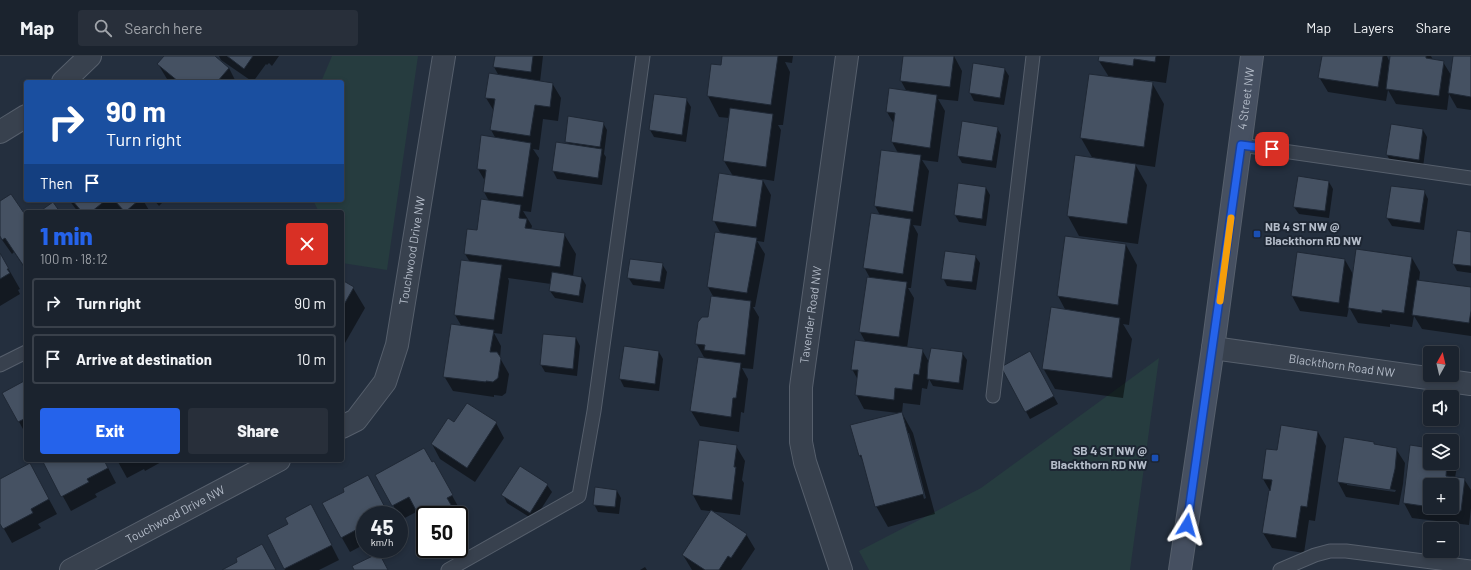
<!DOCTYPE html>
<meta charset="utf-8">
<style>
body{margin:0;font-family:Barlow,sans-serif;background:#282f3a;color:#f1f3f6;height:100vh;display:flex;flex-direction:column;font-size:15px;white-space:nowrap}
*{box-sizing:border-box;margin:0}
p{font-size:13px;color:#a0a4aa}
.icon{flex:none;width:22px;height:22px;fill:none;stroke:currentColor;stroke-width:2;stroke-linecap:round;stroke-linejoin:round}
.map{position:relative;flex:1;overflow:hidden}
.side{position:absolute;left:24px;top:154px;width:320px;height:252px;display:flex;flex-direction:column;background:#1b232e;border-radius:4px;box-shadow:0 2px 6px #0003,0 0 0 1px #39404a}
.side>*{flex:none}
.banner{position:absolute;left:24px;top:24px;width:320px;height:122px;border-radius:4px;box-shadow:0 2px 6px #0003,0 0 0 1px #39404a;background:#1a4fa0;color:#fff;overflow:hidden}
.needle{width:26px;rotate:8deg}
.fabs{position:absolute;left:1423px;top:290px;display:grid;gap:8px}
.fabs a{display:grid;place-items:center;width:36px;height:36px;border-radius:4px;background:#1b232e;box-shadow:0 2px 6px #0003,0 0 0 1px #39404a;font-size:20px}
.speed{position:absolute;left:356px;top:450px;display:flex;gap:8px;font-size:20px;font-weight:700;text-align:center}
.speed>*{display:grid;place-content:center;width:52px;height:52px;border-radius:50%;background:#1b232e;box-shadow:0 2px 6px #0003,0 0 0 1px #39404a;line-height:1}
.speed small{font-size:10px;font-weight:400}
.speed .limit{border:2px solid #111;border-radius:6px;background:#fff;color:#111}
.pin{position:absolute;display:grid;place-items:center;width:34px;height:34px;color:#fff;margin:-17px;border-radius:8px;box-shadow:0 2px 6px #0006}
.me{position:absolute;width:44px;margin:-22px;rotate:8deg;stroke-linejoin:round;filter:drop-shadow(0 0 3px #0008)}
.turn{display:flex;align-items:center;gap:14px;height:84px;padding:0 16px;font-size:18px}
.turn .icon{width:52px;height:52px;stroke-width:2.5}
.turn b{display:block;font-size:28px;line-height:34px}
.then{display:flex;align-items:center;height:38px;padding:0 16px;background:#0003;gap:8px;font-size:15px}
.round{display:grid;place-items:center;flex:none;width:42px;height:42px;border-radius:4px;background:#282f3a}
.overview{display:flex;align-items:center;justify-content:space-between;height:68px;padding:0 16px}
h1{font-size:24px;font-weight:800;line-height:30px;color:#2563eb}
.button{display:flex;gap:8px;margin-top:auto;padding:8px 16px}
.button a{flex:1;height:46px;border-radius:4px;background:#2563eb;color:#fff;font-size:16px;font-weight:800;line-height:46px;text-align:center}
.button a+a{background:#282f3a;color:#f1f3f6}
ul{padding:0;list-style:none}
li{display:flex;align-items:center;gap:12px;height:50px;margin:0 8px 6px;padding:0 8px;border:2px solid #39404a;border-radius:4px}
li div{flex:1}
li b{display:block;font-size:15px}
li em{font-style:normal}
header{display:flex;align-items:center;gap:24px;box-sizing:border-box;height:56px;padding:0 20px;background:#1b232e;border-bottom:1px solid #39404a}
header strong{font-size:19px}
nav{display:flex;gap:22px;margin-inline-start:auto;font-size:14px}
.search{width:280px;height:36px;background:#282f3a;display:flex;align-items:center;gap:10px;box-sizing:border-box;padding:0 14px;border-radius:4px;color:#a0a4aa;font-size:15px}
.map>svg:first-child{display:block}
.green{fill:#263c3f}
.shadow{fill:#0007;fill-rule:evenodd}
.building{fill:#455162;stroke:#1f2835}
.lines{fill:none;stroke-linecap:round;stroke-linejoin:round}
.lane-casing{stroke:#565f6c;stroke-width:15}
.street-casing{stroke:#565f6c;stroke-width:24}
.secondary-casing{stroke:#565f6c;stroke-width:24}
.lane{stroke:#38414e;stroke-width:13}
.street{stroke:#38414e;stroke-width:22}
.secondary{stroke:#465061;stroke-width:22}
.route-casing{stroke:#184099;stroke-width:10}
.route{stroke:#2563eb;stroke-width:7}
.slow{stroke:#f59e0b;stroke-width:7}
.transit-dot{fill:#1a4fb4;stroke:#1d2633;stroke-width:1.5}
.labels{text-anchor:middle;stroke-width:4;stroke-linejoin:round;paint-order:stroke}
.street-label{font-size:12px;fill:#b4bcc9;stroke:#1d2633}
.poi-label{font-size:12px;font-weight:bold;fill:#b4bcc9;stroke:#1d2633;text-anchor:start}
</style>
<header>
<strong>Map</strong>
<div class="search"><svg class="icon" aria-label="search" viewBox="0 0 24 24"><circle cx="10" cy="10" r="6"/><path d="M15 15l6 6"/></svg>Search here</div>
<nav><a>Map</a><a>Layers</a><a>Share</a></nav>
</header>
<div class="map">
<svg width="1471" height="514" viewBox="0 0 1471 514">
<rect width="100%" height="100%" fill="#242f3e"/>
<g class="green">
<polygon points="332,0 418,0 387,214 342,207 342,156 319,156 313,144 342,144 342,26 321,26"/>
<polygon points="1159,302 1130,514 869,514 859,495 981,432"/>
</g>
<g class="shadow">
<polygon points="165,0 214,0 229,12 236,26 171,26 167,23 158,8"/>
<polygon points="219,0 279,0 272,10 269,7 267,9 266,8 253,26 221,4"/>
<polygon points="496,0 543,0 540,26 552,27 561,42 558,65 543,63 539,94 533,93 539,102 531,156 523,155 532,170 531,174 564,178 576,198 573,220 582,222 586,229 583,247 555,242 550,235 551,228 508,222 509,225 502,278 494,277 501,290 500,302 509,318 506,337 502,340 494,339 494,341 453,335 444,320 462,271 455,259 470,206 465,198 478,175 489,145 484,136 485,125 478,113 496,83 491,74 494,55 486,42 499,20 494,11"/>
<polygon points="723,0 793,0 792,7 785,6 790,16 783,69 778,69 781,74 774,125 762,123 771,139 764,186 757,185 765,198 755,251 753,251 759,261 753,313 742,312 748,323 744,357 741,356 739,376 700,370 691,355 705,303 696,287 709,262 714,242 708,231 716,177 721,178 714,165 733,120 724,105 729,62 719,61 708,40 712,9 722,10"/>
<path d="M904 0H954L962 15 958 45 938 43 945 55 938 106 922 104 929 115 921 170 913 169 918 178 911 232H908L914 242 907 292 922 294 929 306 962 297 967 304 963 334 933 330 929 323 927 333 922 332 920 349 903 347 902 357 913 377 935 458 888 471 876 450 865 409 860 400 851 369 898 357 864 353 856 338 858 324 852 313 866 287 860 276 870 222 864 211 880 159 875 150 898 97 892 86 894 68 887 56 907 36 901 25ZM906 377H909L926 442 924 443Z"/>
<polygon points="1100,0 1170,0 1166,27 1145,24 1145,26 1152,27 1164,48 1155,111 1135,108 1147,129 1138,188 1079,180 1068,160 1093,103 1081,82 1109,21 1099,5"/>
<polygon points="1323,0 1387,0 1390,7 1391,0 1431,0 1433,4 1443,6 1451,19 1454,0 1471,0 1471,54 1457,52 1449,38 1447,54 1396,48 1388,34 1386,45 1328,36 1319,21"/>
<polygon points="1004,12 1009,20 1004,49 974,45 970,37"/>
<polygon points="686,43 691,51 686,86 654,81 650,74"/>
<polygon points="603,67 607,74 604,98 606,101 602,129 557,123 553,115 557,87 568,89 566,86"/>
<polygon points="997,72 1001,79 996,112 962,107 958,100"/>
<polygon points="1423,74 1427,81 1423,111 1391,106 1387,99"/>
<polygon points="1329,126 1333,133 1329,162 1299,158 1294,151"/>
<polygon points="1392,131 1424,135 1428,143 1424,174 1392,170 1387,162"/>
<polygon points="986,132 990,139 986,170 959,166 955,159"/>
<polygon points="11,139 26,161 26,214 14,196 12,198 0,181 0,146"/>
<polygon points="69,144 143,144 150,156 78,156"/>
<polygon points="154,144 165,144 159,150"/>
<polygon points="1471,177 1471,217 1457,215 1453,207"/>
<polygon points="1126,189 1137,209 1129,269 1123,268 1132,283 1123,342 1055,333 1043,312 1066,255 1058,240"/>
<polygon points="0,198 20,233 18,234 20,238 0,250"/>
<polygon points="975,200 980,207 976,234 947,230 943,222"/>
<polygon points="1412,202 1420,216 1419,225 1471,232 1471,280 1422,273 1414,260 1412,271 1390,268 1390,271 1358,267 1349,251 1347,261 1300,255 1292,240 1345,204 1354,220"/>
<polygon points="662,208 667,216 664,233 633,229 628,221"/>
<polygon points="342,225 353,232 365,252 345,287 342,286"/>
<polygon points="576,282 580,290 577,320 545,316 541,309"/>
<polygon points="659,296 663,303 659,335 624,331 620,323"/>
<polygon points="1029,296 1058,348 1030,363 1002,311"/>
<polygon points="26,325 26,372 23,373 3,337"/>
<polygon points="496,367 504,382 475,426 440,403 432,388"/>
<polygon points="1318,376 1326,390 1315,465 1309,464 1304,497 1272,492 1263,477 1270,435 1263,423 1278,395"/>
<path d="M1344 383 1396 393 1405 407 1403 428 1399 449 1346 441 1338 426ZM1347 427 1396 434 1395 436 1347 429Z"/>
<polygon points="736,390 745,405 742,424 744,427 740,459 701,454 693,439"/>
<path d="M1430 393V407H1452V402L1457 410 1455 422 1464 423 1471 434V452L1469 469 1412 462 1404 447ZM1430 429H1452V451H1430Z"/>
<polygon points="43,404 104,404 116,427 95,438 97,441 71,455"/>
<polygon points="117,404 162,404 163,405 145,415 144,413 127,422"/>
<polygon points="432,407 442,421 460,454 454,457 455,459 425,459 425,467 418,455 401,464 393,449"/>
<polygon points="38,423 57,458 38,468 41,472 12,487 0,466 0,424"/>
<polygon points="547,429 552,436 534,464 507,447 503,439"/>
<polygon points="376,435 389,459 365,459 365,488 350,496 342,482"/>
<polygon points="617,435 621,442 619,458 598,456 594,448"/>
<polygon points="311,449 339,504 319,514 285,514 268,479 289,469"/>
<polygon points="746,478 755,493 741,514 692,514 683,499"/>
<polygon points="645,511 647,514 640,514"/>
</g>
<g class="building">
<polygon points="164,0 215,0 229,12 217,26 179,26 157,8"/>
<polygon points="227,0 253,0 244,13"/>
<polygon points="495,0 533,0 531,16 493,11"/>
<polygon points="722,0 778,0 771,49 707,40 711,8 721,9"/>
<polygon points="903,0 954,0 950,31 900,25"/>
<polygon points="1099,0 1156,0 1155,6 1134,3 1133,10 1098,5"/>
<polygon points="1322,0 1383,0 1378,31 1318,22"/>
<polygon points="1390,0 1426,0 1426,2 1444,5 1439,40 1386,33"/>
<polygon points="1453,0 1471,0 1471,41 1448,37"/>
<polygon points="973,7 1005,12 1000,42 969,37"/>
<polygon points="489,17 553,27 550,51 535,49 530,80 490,74 495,43 485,42"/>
<polygon points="1089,18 1153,26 1144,91 1080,82"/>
<polygon points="889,32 937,39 930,92 891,86 895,57 886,56"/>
<polygon points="654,38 687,42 682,79 649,74"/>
<polygon points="730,52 773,58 766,111 723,105"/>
<polygon points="568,60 604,66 600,91 565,86"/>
<polygon points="962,65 998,71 992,105 957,100"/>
<polygon points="1391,68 1423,73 1419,104 1386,99"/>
<polygon points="481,79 531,87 523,141 483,136 486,114 477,113"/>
<polygon points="556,86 602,93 598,122 552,115"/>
<polygon points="881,94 921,99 913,156 874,150"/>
<polygon points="1075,99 1136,108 1127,168 1067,160"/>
<polygon points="719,117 763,124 756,171 712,165"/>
<polygon points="1298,120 1329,125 1325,155 1293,151"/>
<polygon points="958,127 986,131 982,163 954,159"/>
<polygon points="1391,130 1425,134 1420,167 1386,162"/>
<polygon points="11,138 26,160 25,212 5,182 2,184 0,180 0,145"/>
<polygon points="481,143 521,149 519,162 527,163 525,172 565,177 560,211 464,198 467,173 477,174"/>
<polygon points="72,144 106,144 91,156 82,156"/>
<polygon points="114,144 139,144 125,156"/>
<polygon points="53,146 60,156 39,156"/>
<polygon points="871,157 911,163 903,218 863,212"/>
<polygon points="1457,174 1471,176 1471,210 1452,208"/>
<polygon points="715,176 757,182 747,237 707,231"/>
<polygon points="1065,180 1126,188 1118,249 1057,240"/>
<polygon points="1356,193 1412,201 1404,257 1382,254 1382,257 1348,252"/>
<polygon points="945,195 976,199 972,226 941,223"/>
<polygon points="1297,196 1345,203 1339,247 1291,240"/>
<polygon points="0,197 9,213 7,213 10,217 0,223"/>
<polygon points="630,203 663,207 660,226 627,222"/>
<polygon points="461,204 502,209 494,264 454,259"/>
<polygon points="552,216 582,221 579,240 549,235"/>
<polygon points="867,221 907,226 899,281 859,276"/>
<polygon points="342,224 354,231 342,252"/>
<polygon points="1417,224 1471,231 1471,255 1469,267 1412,259"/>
<polygon points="711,240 751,245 745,299 704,294 705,289 695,288 698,266 702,261 708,261"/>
<polygon points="1051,251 1120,262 1112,322 1042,313"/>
<polygon points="451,268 494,274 490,296 497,296 501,302 498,322 493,326 486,325 486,326 443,321"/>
<polygon points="543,278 576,281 573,313 540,309"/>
<polygon points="855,284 923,293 919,319 914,318 912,334 895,332 894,344 855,339 858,314 851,314"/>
<polygon points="624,290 659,295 655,328 619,323"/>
<polygon points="931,292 963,296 959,327 927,323 928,307"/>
<polygon points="1030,295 1054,340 1025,356 1001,311"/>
<polygon points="698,301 741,307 736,342 733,342 731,361 690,355"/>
<polygon points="26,324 26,362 18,366 2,337"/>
<polygon points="467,347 497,366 467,412 431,388 448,362 454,366"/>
<polygon points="902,356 924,438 875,451 861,399 859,400 850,369"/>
<polygon points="1281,369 1318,375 1307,451 1301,450 1296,482 1262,477 1269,434 1270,435 1272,424 1262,423 1266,393 1277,394"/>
<polygon points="1344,381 1374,386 1374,388 1397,392 1395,413 1390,434 1337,426"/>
<polygon points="699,384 737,389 734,411 736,411 732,444 692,439"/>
<polygon points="1410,389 1430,392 1430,407 1447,407 1446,420 1465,422 1461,455 1431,451 1452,451 1452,429 1430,429 1430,451 1403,447"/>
<polygon points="424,392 432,406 434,405 453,439 447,442 454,454 445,459 442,459 437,450 419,460 409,441 392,450 375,419"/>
<polygon points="42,404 104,404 108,412 87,423 89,426 61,441"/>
<polygon points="30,407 49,443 31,453 33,457 3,473 0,468 0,423"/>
<polygon points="520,410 548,428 530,457 501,439"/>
<polygon points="368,419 388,457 384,459 365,459 365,469 341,482 322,447 344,436 343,432"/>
<polygon points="595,431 617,434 615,451 593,449"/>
<polygon points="311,448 332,489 284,513 267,479 288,468 285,462"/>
<polygon points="711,454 747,478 731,502 728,500 719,514 705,514 682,499"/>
<polygon points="262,488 276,514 222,514 237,506 236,502"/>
<polygon points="379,497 388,514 354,514 352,510"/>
</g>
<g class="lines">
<defs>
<g id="lane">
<polyline points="1241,89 1471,122"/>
<polyline points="0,309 26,296"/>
<polyline points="993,340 1033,0"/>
<polyline points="448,514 579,440 594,355 643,0"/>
<polyline points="1280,514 1315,499 1330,495 1346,495 1471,511"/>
</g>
<g id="street">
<polyline points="63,26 90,0"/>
<polyline points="0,76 26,60"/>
<path id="s1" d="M1213 292 1471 328"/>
<path id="s2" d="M342 371 356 364 385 326 397 289 444 0"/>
<path id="s3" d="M71 514 279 404"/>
<path id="s4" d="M841 514 805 406 801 386V331L847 0"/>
</g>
<g id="secondary">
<path id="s5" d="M1180 514 1213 292 1252 0"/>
</g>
</defs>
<use href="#lane" class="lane-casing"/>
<use href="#street" class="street-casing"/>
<use href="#secondary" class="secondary-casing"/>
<use href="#lane" class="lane"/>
<use href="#street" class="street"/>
<use href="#secondary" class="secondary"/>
</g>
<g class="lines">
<defs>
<polyline id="route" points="1187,469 1241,89 1272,93"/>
</defs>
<use href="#route" class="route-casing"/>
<use href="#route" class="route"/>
<polyline class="slow" points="1220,245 1231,162"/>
</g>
<g class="transit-dot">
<rect x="1253" y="174" width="8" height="8" rx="2"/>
<rect x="1151" y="398" width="8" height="8" rx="2"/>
</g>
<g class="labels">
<g class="street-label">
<text dy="4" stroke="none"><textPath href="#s5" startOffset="476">4 Street NW</textPath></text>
<text dy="4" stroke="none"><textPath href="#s2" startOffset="198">Touchwood Drive NW</textPath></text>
<text dy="4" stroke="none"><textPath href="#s4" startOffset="262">Tavender Road NW</textPath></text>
<text dy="4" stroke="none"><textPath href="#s1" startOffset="130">Blackthorn Road NW</textPath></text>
<text dy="4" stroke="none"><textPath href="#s3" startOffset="118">Touchwood Drive NW</textPath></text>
</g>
<g class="poi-label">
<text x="1265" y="175">NB 4 ST NW @<tspan x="1265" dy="14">Blackthorn RD NW</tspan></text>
<text x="1147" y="399" text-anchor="end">SB 4 ST NW @<tspan x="1147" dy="14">Blackthorn RD NW</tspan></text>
</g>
</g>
</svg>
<div class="fabs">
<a><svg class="needle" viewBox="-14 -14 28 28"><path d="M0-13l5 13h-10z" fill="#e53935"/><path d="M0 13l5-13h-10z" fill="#a0a4aa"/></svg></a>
<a><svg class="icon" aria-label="sound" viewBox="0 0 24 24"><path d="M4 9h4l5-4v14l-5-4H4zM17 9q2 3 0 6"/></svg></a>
<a><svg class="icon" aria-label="layers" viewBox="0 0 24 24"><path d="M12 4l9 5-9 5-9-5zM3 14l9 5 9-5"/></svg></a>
<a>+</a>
<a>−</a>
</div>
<div class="speed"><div>45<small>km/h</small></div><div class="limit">50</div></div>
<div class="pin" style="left:1272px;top:93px;background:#d93025"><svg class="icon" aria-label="arrive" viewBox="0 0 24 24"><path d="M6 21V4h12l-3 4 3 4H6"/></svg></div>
<svg class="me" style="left:1187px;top:469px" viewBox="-20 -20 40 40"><path d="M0-17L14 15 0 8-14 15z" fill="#2563eb" stroke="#fff" stroke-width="4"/></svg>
<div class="banner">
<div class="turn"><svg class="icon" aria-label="right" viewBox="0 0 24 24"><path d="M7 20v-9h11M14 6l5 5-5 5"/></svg><div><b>90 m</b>Turn right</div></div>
<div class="then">Then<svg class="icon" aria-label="arrive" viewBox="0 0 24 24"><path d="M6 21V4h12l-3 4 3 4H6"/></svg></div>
</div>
<section class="side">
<div class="overview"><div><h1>1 min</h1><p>100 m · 18:12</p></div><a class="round" style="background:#d93025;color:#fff"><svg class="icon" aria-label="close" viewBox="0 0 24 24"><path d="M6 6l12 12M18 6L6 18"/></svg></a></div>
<ul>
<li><svg class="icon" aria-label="right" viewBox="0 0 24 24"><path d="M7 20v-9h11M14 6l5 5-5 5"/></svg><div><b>Turn right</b></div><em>90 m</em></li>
<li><svg class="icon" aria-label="arrive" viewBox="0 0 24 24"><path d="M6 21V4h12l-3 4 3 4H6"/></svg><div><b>Arrive at destination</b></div><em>10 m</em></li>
</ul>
<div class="button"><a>Exit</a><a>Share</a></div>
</section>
</div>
